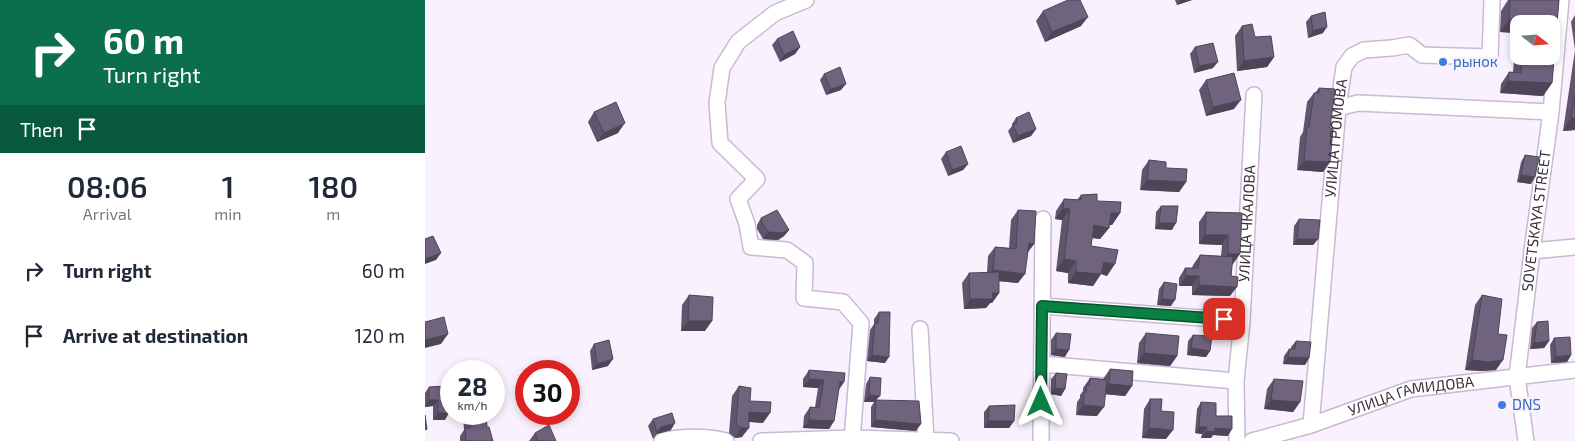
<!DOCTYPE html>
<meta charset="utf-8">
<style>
body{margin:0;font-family:"Exo 2",sans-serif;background:#f6f6f7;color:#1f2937;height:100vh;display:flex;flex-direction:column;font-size:19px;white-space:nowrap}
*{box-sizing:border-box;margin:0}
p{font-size:16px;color:#747a83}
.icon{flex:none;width:28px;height:28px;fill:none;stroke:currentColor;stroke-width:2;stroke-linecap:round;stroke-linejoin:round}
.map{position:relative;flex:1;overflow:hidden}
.details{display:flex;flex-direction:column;background:#fff;width:425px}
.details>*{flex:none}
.top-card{background:#0b6e4f;color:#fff;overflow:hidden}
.needle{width:32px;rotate:107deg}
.tools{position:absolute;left:1085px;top:15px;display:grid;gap:10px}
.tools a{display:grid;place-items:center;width:50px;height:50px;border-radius:10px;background:#fff;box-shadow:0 2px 8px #0003;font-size:25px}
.speed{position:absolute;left:15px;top:360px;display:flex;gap:10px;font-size:25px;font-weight:700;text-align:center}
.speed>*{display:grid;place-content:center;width:65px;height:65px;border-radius:50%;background:#fff;box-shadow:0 2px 8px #0003;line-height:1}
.speed small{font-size:12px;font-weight:400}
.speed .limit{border:8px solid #d22;background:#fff;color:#111}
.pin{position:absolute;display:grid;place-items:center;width:42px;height:42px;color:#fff;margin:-21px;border-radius:10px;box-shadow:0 2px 8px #0006}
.me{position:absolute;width:55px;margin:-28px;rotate:0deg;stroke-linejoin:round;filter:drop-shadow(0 0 4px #0008)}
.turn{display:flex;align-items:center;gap:18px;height:105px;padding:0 20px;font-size:22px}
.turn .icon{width:65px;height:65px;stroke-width:2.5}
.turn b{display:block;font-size:35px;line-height:42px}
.then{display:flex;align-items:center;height:48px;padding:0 20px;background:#0003;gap:10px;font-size:19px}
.eta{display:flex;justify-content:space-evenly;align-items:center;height:85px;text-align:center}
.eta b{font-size:30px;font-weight:600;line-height:35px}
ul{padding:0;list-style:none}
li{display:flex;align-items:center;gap:15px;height:65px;padding:0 20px}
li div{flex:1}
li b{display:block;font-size:19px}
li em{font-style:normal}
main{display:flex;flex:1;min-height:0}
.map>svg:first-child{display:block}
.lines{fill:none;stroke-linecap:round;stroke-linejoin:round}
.minor-casing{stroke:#cab8d5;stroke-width:18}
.minor{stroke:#fff;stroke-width:15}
.wall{fill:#60556c;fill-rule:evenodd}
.shaded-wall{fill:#4e4558}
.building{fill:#70637e;stroke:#4e4558}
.route-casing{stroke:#07532c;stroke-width:12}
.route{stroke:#0b8043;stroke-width:9}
.shop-dot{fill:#3f7fe0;stroke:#f9f2fe;stroke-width:2}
.labels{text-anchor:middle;stroke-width:5;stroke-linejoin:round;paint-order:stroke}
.shop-label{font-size:15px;fill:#366cbe;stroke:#f9f2fe;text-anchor:start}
.street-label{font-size:15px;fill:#39323d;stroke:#f9f2fe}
</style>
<main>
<section class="details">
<div class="top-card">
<div class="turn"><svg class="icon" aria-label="right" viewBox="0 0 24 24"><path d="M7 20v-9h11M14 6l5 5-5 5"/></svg><div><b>60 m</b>Turn right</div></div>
<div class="then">Then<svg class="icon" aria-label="arrive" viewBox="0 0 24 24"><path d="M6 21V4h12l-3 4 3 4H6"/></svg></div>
</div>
<div class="eta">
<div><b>08:06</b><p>Arrival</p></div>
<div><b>1</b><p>min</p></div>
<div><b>180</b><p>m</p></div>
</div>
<ul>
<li><svg class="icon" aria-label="right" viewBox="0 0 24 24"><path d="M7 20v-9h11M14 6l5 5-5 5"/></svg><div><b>Turn right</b></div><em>60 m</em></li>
<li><svg class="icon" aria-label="arrive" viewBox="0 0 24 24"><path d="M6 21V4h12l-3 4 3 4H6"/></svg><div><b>Arrive at destination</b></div><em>120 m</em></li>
</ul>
</section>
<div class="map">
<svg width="1150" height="441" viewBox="0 0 1150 441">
<rect width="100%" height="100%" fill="#f9f2fe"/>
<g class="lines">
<defs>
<g id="minor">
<polyline points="381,0 350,13 313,42 297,68 292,103 295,143 332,179 313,199 322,224 326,247 362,250 380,263 379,298 418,302 436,323 427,441"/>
<polyline points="913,108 933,103 1126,112"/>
<polyline points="1107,251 1150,247"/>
<polyline points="617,306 817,321"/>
<polyline points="495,329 501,441"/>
<polyline points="617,364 811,381"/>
<path id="s1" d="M886 425 913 108 919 67 927 56 939 50 967 48 984 45 997 55 1065 57 1067 0"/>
<path d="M237 441C256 436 282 436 301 441"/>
<polyline points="336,441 427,438 526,441"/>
<polyline points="616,441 618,219"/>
<path id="s2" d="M812 441 811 381 817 321 829 95"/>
<path id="s3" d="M827 441 886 425 986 389 1150 370"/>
<path id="s4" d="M1101 441 1092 377 1107 251 1126 112 1136 0"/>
</g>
</defs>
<use href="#minor" class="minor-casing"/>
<use href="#minor" class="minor"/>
</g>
<g class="wall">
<polygon points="750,0 767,0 752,5"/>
<path d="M1083 0H1134L1127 83 1118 96 1075 93 1076 84 1084 72H1088L1091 33 1075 32 1076 11ZM1094 24H1126V56H1094Z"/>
<polygon points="618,11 656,26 620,42 611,21"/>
<polygon points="1150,15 1150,130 1138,131 1150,50 1146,22"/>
<polygon points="886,16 898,33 883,38 881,22"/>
<polygon points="817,26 830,37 849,57 842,67 812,71 810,36"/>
<polygon points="352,39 375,47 370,54 355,62 347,45"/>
<polygon points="770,47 788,68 769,73 765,54"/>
<polygon points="399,74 416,90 401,95 395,80"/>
<polygon points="781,80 809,109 781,116 774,90"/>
<polygon points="894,88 905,128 905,162 898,172 872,170 875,137 878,132 882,102 889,93 890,93"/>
<polygon points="169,112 193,133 172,142 163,122"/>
<polygon points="591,118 611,129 606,136 588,143 583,131 587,126 587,124"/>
<polygon points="521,152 543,164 538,170 523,176 516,159"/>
<polygon points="1100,155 1106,184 1092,182 1096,162"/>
<polygon points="724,160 741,168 761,182 754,192 715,190 717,170"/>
<polygon points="656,195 672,201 695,213 687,225 684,225 684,228 675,239 667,238 666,246 682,276 676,274 668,286 643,283 643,273 631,271 637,220 630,219 631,211 639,199 652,200"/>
<polygon points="736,206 747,230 730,229 731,212"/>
<polygon points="593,210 609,244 603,252 593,283 574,281 574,293 567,303 565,303 561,308 539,309 537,283 544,273 562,273 563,256 570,247 584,248 586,220"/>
<polygon points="781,212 817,213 808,264 807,264 805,296 767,295 767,286 754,286 754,278 760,268 767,268 768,265 775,255 796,256 797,245 774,244 774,222"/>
<polygon points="336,218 364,230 359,236 353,240 338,239 332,229 332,225"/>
<polygon points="874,219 893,239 888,245 868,245 869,226"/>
<polygon points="739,282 746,306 732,305 734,289"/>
<polygon points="264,295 280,331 256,331 257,305"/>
<polygon points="1057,295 1073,334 1071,370 1056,371 1040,370 1050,305"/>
<polygon points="454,312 460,363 442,361 445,330 449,324 449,319"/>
<polygon points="1112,322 1124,341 1119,348 1105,349 1107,328"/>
<polygon points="631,333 640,357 626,355 626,340"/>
<polygon points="721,333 752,356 745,366 712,363 714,343"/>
<polygon points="768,335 785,351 781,357 762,355 763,341"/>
<polygon points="1129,338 1146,355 1142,362 1126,363 1125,345"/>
<polygon points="871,341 884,358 880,365 858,364 859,356 864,349 866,349 866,347"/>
<polygon points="169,344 183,366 167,370 165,351"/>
<polygon points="685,369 707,386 700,396 680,394 672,416 651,415 652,402 655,398 655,395 658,391 658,388 665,378 678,379"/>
<polygon points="384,370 419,382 414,389 409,421 404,429 378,428 379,416 385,407 390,407 393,388 378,387 378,379"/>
<polygon points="631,373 640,389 636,396 626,394 626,379"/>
<polygon points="445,377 452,400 491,431 446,427 446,407 449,402 439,402 441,384"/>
<polygon points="849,379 875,402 868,412 839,409 842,389"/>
<polygon points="22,386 20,420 8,420 8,406 0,407 0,393 4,387"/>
<polygon points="314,386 325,401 338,423 324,422 317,437 310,438 304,433 307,396"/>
<polygon points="725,399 736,411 741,439 717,438 719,409"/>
<polygon points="776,402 791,416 803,436 788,435 786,438 776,438 777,434 770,433 772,409"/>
<polygon points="564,406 589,421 584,428 559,428 559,412"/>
<polygon points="38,414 61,414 62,427 68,441 35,441 35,436 39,430"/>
<polygon points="228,419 246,430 232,434 228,439 223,426"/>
<polygon points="110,433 131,441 104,441"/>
</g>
<g class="shaded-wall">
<polygon points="756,0 767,0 752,5"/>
<polygon points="663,17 656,26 620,42 627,32"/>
<polygon points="1084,20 1100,20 1097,24 1094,24 1094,29 1091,33 1075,32"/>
<polygon points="902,27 898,33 883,38 888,31"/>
<polygon points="375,47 370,54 355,62 359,55"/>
<polygon points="849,57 842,67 812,71 819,61"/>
<polygon points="793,62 788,68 769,73 774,66"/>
<polygon points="1083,81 1127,83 1118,96 1075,93"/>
<polygon points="421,84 416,90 401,95 406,89"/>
<polygon points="816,100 809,109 781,116 788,107"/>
<polygon points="1146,118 1150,118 1150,130 1138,131"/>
<polygon points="200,123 193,133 172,142 179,133"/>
<polygon points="611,129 606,136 588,143 593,136"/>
<polygon points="879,161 905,162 898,172 872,170"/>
<polygon points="543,164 538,170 523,176 527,170"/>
<polygon points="1096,175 1110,177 1106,184 1092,182"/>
<polygon points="722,180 761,182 754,192 715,190"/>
<polygon points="638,208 645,209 637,220 630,219"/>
<polygon points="686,213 695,213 687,225 678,224"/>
<polygon points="734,223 751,223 747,230 730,229"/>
<polygon points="669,225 684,228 675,239 661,237"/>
<polygon points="364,230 359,236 353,240 338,239 343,232"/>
<polygon points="780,235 803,235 797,245 774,244"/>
<polygon points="872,239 893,239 888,245 868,245"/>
<polygon points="604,243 609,244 602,253"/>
<polygon points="16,253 11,260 0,264 0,259"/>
<polygon points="803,254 815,254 808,264 796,263"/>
<polygon points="639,259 651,261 643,273 631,271"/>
<polygon points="679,262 690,264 682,276 676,274 668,286 643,283 651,272"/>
<polygon points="568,270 600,274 593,283 561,280"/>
<polygon points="761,276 774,276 767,286 754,286"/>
<polygon points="774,285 812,287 805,296 767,295"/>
<polygon points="567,293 574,293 567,303 565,303 561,308 539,309 545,299"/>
<polygon points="737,299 750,300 746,306 732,305"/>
<polygon points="263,321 287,321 280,331 256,331"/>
<polygon points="23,334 16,344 0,348 0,340"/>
<polygon points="1124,341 1119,348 1105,349 1109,343"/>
<polygon points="766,348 785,351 781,357 762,355"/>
<polygon points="631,349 644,350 640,357 626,355"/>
<polygon points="719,353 752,356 745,366 712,363"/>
<polygon points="447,355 464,357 460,363 442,361"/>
<polygon points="1146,355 1142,362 1126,363 1131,357"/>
<polygon points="863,357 884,358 880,365 858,364"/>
<polygon points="188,359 183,366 167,370 172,364"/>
<polygon points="1047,360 1078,360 1071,370 1056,371 1040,370"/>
<polygon points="384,379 399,380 393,388 378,387"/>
<polygon points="415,382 419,382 413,391"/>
<polygon points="684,384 707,386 700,396 677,394"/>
<polygon points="630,388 640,389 636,396 626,394"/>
<polygon points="444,395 455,396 449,402 439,402"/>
<polygon points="4,400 13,400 8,406 0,407"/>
<polygon points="846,400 875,402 868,412 839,409"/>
<polygon points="658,405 679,407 672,416 651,415"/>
<polygon points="324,412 345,413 338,423 317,421"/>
<polygon points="13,413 24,413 20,420 8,420"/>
<polygon points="384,420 409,421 404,429 378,428"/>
<polygon points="450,420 496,424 491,431 446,427"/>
<polygon points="563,421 589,421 584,428 559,428"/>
<polygon points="250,423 246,430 232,434 236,427"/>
<polygon points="774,427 782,427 777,434 770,433"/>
<polygon points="316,428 324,428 317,437 310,438"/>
<polygon points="724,428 748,430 741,439 717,438"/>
<polygon points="790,428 807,429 803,436 788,435 786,438 776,438 781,431"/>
</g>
<g class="building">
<polygon points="643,0 655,0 663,17 627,32 618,11"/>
<polygon points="1085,0 1134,0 1127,83 1083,81 1084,72 1096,73 1097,56 1126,56 1126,24 1100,24 1100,20 1084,20"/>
<polygon points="900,12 902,27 888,31 886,16"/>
<polygon points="827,24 830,37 846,36 849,57 819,61 817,26"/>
<polygon points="368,31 375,47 359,55 352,39"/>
<polygon points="788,43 793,62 774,66 770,47"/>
<polygon points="415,67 421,84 406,89 399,74"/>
<polygon points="809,73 816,100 788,107 781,80"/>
<polygon points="894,88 910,89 905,128 908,129 905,162 879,161 882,127 884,127 889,93 894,93"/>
<polygon points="1150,95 1150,118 1146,118"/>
<polygon points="191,102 200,123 179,133 169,112"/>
<polygon points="604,112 611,129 593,136 588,125 592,123 591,118"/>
<polygon points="536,146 543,164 527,170 521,152"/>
<polygon points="1100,155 1114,157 1110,177 1096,175"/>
<polygon points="724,160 741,162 741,168 762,169 761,182 722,180"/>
<polygon points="672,194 672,201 696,202 695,213 686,213 684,228 669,225 666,246 693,250 690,264 679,262 676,274 651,272 651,261 639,259 645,209 638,208 639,199 656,200 656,195"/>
<polygon points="736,206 753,206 751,223 734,223"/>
<polygon points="352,210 364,230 357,233 343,232 337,223 336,218"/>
<polygon points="593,210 611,211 609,244 604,243 600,274 568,270 570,247 591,249"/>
<polygon points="781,212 817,213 815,254 803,254 803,235 780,235"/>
<polygon points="874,219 895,220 893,239 872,239"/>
<polygon points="8,236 16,253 0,259 0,239"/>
<polygon points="775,255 808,257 806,276 813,277 812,287 774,285 774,276 761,276 760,268 773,268"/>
<polygon points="574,272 574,293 567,293 568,299 545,299 544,273"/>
<polygon points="739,282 752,284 750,300 737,299"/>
<polygon points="264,295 288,297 287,321 263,321"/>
<polygon points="1057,295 1077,299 1073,334 1082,335 1078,360 1063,362 1047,360"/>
<polygon points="454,312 465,312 464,357 447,355 450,323 453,323"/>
<polygon points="19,317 23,334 0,340 0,322"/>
<polygon points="1123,321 1124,341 1109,343 1112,322"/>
<polygon points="631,333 646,334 644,350 631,349"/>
<polygon points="721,333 754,336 752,356 719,353"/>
<polygon points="768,335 787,336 785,351 766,348"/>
<polygon points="1145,337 1146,355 1131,357 1129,338"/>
<polygon points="184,340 188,359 172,364 169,344"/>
<polygon points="871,341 886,342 884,358 863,357 864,349 870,349"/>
<polygon points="685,369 708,371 707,386 684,384"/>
<polygon points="384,370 420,373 419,382 415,382 409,421 384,420 385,407 394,408 399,380 384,379"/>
<polygon points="631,373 642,374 640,389 630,388"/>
<polygon points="445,377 456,378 455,396 444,395"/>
<polygon points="665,378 682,380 679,407 658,405 659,393 661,392 662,385 664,385"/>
<polygon points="849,379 878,381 875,402 846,400"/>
<polygon points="22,386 24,413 13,413 13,400 4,400 4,387"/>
<polygon points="314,386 326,388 325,401 346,402 345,413 324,412 324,428 316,428 311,423"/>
<polygon points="725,399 737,399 736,411 749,412 748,430 724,428"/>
<polygon points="451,400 494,401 496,424 450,420"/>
<polygon points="776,402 791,403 791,416 807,416 807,429 790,428 790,432 781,431 782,427 774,427"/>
<polygon points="590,405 589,421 563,421 564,406"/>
<polygon points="247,413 250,423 236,427 232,433 228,419"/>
<polygon points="45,414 61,414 62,427 64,427 68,441 41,441 40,428 46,428"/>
<polygon points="0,415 2,429 0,430"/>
<polygon points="124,425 131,441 113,441 110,433"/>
</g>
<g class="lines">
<defs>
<polyline id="route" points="616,402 617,306 799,319"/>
</defs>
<use href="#route" class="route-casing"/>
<use href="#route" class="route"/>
</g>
<g class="shop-dot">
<circle cx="1018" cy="62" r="5"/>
<circle cx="1077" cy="405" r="5"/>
</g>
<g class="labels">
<g class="shop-label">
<text x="1028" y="67">рынок</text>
<text x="1087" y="410">DNS</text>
</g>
<g class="street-label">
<text dy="5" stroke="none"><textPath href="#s1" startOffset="288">УЛИЦА ГРОМОВА</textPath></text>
<text dy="5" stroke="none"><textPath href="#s4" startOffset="222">SOVETSKAYA STREET</textPath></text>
<text dy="5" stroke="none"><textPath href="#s2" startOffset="218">УЛИЦА ЧКАЛОВА</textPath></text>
<text dy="5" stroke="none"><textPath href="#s3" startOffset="166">УЛИЦА ГАМИДОВА</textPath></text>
</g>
</g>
</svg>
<div class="tools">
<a><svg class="needle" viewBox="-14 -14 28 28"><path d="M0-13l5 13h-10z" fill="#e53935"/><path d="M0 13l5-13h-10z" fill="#747a83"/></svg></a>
</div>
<div class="speed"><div>28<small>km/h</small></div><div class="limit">30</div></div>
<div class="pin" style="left:799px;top:319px;background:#d93025"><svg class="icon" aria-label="arrive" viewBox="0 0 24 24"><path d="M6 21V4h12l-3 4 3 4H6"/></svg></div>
<svg class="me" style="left:616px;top:402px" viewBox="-20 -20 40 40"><path d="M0-17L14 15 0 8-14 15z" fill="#0b8043" stroke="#fff" stroke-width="4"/></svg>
</div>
</main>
